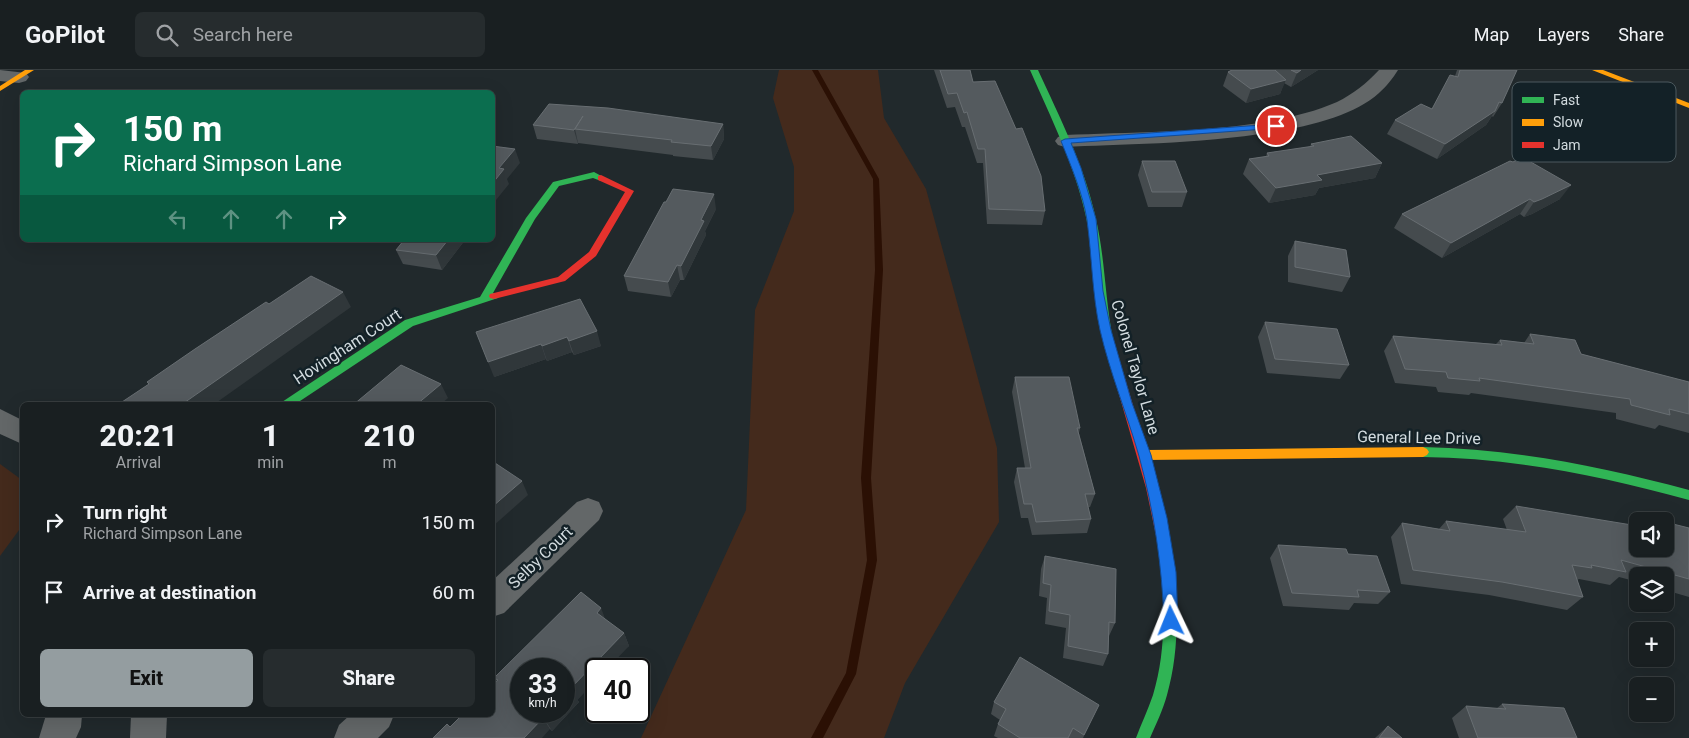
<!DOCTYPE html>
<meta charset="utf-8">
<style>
body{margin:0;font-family:Roboto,sans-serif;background:#262c2e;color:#f1f3f6;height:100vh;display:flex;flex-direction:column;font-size:19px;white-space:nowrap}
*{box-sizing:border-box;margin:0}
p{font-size:16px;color:#9fa2a5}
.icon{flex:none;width:28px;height:28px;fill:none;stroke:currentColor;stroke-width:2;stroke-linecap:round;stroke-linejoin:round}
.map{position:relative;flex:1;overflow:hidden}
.details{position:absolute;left:20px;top:332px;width:475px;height:315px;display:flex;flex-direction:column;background:#191f21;border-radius:8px;box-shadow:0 5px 20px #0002,0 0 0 1px #373d3f}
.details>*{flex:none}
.guide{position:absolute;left:20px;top:20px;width:475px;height:152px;border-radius:8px;box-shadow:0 5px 20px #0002,0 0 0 1px #373d3f;background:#0b6e4f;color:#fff;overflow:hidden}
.controls{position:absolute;left:1629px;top:442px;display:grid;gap:10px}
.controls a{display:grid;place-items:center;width:45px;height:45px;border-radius:8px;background:#191f21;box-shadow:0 5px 20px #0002,0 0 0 1px #373d3f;font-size:25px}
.speed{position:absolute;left:510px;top:588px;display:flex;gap:10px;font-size:25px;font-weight:700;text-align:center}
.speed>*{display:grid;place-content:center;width:65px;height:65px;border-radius:50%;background:#191f21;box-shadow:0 5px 20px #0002,0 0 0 1px #373d3f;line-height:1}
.speed small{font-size:12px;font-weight:400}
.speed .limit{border:2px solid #111;border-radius:8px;background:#fff;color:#111}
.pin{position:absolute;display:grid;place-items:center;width:42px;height:42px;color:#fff;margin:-21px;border:2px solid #fff;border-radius:50%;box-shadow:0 1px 5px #0007}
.me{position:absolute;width:55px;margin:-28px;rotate:358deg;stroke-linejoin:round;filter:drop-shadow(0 0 4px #0008)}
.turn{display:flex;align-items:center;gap:18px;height:105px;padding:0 20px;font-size:22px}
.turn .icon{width:65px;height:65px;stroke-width:2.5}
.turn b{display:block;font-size:35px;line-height:42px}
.lanes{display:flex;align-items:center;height:48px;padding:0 20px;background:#0003;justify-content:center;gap:25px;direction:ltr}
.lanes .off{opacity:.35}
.eta{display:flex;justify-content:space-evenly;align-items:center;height:85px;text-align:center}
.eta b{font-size:30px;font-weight:800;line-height:35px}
.primary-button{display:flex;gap:10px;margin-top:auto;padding:10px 20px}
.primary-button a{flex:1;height:58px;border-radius:8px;background:#949da0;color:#111;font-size:20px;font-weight:800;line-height:58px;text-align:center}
.primary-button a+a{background:#262c2e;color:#f1f3f6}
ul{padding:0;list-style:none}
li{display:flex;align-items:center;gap:15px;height:70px;padding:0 20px}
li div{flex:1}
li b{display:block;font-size:19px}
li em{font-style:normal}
header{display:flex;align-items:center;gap:30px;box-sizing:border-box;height:70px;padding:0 25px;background:#191f21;border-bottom:1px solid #373d3f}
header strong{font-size:24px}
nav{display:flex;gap:28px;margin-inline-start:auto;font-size:18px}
.search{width:350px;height:45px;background:#262c2e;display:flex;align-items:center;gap:12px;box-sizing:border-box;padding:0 18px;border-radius:8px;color:#9fa2a5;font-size:19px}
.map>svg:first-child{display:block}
.green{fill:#442a1c}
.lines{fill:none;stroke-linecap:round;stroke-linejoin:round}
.stream{fill:#2b1004;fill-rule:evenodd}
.street{fill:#636768;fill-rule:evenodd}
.fast{fill:#30b455;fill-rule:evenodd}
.slow{fill:#ff9f0a;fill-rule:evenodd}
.jam{fill:#e5322d;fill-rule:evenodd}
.wall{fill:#454b4e}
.shaded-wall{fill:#30373a}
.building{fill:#545a5e;stroke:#686e72}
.route{fill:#1a73e8;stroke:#114b97}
.labels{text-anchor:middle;stroke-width:5;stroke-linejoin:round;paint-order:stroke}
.street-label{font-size:16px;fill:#d2dbdf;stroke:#132127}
.key{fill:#132127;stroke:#4c595e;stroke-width:1}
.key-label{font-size:14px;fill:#d2dbdf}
</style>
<header>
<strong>GoPilot</strong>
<div class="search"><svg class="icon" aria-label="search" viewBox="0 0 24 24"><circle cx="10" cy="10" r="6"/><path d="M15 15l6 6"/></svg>Search here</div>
<nav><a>Map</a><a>Layers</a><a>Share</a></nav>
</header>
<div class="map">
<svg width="1689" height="668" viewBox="0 0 1689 668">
<rect width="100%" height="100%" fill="#21292c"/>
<g class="green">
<polygon points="779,0 878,0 884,48 926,119 997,378 999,452 905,613 884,668 641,668 746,440 755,240 794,141 794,97 773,28"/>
<polygon points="0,394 22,410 22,456 0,486"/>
</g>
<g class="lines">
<polygon class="stream" points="812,0 818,0 879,109 883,200 871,408 877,490 856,604 823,668 811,668 846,603 867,490 861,408 875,200 873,109"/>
<g class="street">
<polygon points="0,0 26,3 29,7 26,11 19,13 0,11"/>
<path d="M1379 0H1398C1393 8 1386 17 1379 23 1322 75 1142 73 1065 77L1058 75 1055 71 1058 67 1065 65C1145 61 1264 64 1337 32 1353 24 1366 14 1379 0Z"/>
<polygon points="0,339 22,350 22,374 0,364"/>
<polygon points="588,428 599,432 603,441 599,450 504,543 492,547 492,511 577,432"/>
<polygon points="46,645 82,645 81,657 76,668 39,668"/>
<polygon points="131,645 167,645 166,668 130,668"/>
<polygon points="350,645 394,645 389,657 378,668 334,668 339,655"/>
</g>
<g class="fast">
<path d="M1030 0H1038C1060 48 1085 97 1096 149 1105 188 1105 229 1113 269L1108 273 1103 269C1094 229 1095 187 1086 147 1075 96 1051 48 1030 0Z"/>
<polygon points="594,102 605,108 601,111 593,108 559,116 535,149 493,223 498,224 499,226 498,228 413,256 294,335 280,335 282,332 405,250 480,227 526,148 553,112"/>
<path d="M1423 377C1514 379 1601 396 1689 420V430C1601 406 1514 388 1423 387L1419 385 1417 382 1419 379Z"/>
<path d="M1164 470 1169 471 1170 475C1178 524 1181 576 1167 625 1163 640 1156 654 1150 668H1136C1141 654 1148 640 1153 625 1168 576 1164 525 1158 475L1159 471Z"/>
</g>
<g class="slow">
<polygon points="25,0 34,0 0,21 0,16"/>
<polygon points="1592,0 1603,0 1689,33 1689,38"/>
<polygon points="1423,377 1427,379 1429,382 1427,385 1423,387 1145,390 1141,388 1139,385 1141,382 1145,380"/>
</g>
<g class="jam">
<polygon points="601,105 634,121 596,186 565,211 494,229 490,228 489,226 490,224 558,207 589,182 625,122 598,110 598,106"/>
<polygon points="1108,265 1113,269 1158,418 1170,475 1169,479 1164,480 1159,479 1158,475 1146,418 1103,269"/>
</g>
</g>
<g class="wall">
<polygon points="934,0 970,0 973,12 1045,141 1042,155 987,154 983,93 977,93 965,57 962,57 955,37 947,38"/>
<polygon points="1232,0 1318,0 1291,17 1284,13 1280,24 1246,33 1223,16 1228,2"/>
<polygon points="1457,0 1517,0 1502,33 1493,47 1492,46 1486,55 1437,89 1387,64 1395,50 1432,39 1455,6"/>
<polygon points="723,54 724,69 713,90 673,86 673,85 578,73 578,74 537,69 533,55"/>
<polygon points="1311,74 1382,93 1375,108 1319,118 1315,125 1269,133 1243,104 1249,89 1266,87 1267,83 1310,77"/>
<polygon points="1142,91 1187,122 1182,137 1148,137 1138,105"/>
<polygon points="1510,91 1560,129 1532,144 1524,147 1520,144 1442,188 1394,158 1402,144"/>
<polygon points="716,139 705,161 706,165 684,210 680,210 671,227 628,221 624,206"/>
<polygon points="465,170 442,200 403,194 396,180"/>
<polygon points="1295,171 1350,207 1342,222 1288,212 1288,186"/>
<polygon points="580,229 601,276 574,285 572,282 547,291 546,289 494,307"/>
<polygon points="1265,252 1349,295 1340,309 1267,303 1258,267"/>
<polygon points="1530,264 1581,284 1689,312 1689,363 1659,355 1655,359 1616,349 1616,343 1471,323 1469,325 1438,322 1436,317 1395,313 1384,281 1393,266 1496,274 1500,270 1524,273"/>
<polygon points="1015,307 1080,358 1079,363 1095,424 1090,437 1088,437 1091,449 1087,463 1032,465 1028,448 1021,448 1014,412 1017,398 1025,398 1012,322"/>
<polygon points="1516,436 1638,479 1689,458 1689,527 1665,520 1665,506 1638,506 1638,512 1619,507 1610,515 1579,509 1577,510 1583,527 1567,540 1489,525 1401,514 1391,467 1402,453 1439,459 1446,451 1507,460 1503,449"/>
<polygon points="1278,475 1390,522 1378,534 1354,533 1349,540 1283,536 1270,488"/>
<polygon points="1045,486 1115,553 1109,566 1108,584 1103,596 1063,588 1066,558 1045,554 1047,528 1039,526 1041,499"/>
<polygon points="606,550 624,563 629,576 596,599 596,610 577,630 579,632 552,661 550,659 450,657 497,611 494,608"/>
<polygon points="994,632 1099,635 1083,668 998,668 994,666 998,654 1000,650 991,644"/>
<polygon points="1502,634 1577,668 1459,668 1452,648 1466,636 1496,639"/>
<polygon points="1388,656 1402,668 1375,668"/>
</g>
<g class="shaded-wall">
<polygon points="1301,0 1318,0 1291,17 1297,3"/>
<polygon points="1286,10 1280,24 1246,33 1251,19"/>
<polygon points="1495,41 1486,55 1437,89 1445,74"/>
<polygon points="723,54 724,69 713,90 711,76"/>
<polygon points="575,59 578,73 578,74 574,60"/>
<polygon points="515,79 520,93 507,109 509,114 492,135 492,114 499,98"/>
<polygon points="1382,93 1375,108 1319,118 1315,125 1269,133 1276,118 1317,105"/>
<polygon points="1571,115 1560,129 1532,144 1524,147 1534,132"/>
<polygon points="714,124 716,139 705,161 706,165 684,210 681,196"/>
<polygon points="1530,129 1520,144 1442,188 1451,173"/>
<polygon points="448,170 465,170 442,200 436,185"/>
<polygon points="677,195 680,210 671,227 668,212"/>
<polygon points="343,222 351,237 213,335 181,335"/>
<polygon points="597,261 601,276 574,285 569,271"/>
<polygon points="567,267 572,282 547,291 542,276"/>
<polygon points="541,274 546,289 494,307 488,292"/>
<polygon points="441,314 448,328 440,335 416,335"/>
<polygon points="522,411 528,425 492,457 492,437"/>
<polygon points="601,538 606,551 597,543"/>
<polygon points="624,563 629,576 607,599 596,599 596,610 577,630 579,632 552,661 545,650 553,641 564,641 564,630 570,619"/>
<polygon points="543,648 550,659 542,668 524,668"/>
</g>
<g class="building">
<polygon points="940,0 970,0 973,12 995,11 1016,59 1022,58 1041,106 1045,141 989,139 985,79 978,79 967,42 964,43 957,23 948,24"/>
<polygon points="1232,0 1275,0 1286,10 1251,19 1228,2"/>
<polygon points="1291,0 1301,0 1297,3"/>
<polygon points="1460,0 1517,0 1502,33 1499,32 1495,41 1445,74 1395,50 1421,34 1432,39 1450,5 1458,7"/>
<polygon points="549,34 608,38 723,54 711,76 671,72 672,70 575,59 583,46 574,60 533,55"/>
<polygon points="1351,66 1382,93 1317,105 1322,110 1276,118 1249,89 1269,86 1267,83 1314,76 1311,74"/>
<polygon points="492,76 515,79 499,98 504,99 492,114"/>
<polygon points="1522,87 1571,115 1542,129 1534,132 1530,129 1451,173 1402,144 1510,91 1513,92"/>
<polygon points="1142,91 1175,91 1187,122 1152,122"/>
<polygon points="673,119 714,124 701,150 704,151 681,196 677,195 668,212 624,206 664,132 666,132"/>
<polygon points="404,170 448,170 436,185 396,180"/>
<polygon points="1295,171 1346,180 1350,207 1295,197"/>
<polygon points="311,206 343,222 181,335 127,335 122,332 149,314 147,312 195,279 266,232 269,234"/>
<polygon points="580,229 597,261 569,271 567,267 542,276 541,274 488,292 476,262"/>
<polygon points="1265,252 1337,259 1349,295 1275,289"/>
<polygon points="1530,264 1575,270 1581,284 1689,312 1689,344 1669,339 1670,345 1631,335 1630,329 1479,308 1480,311 1448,308 1446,302 1405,299 1393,266 1502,275 1500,270 1534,274"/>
<polygon points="401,295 441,314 416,335 353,335"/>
<polygon points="1015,307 1069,307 1080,358 1077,358 1095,424 1085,424 1091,449 1036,452 1032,434 1024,434 1017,398 1031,398"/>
<polygon points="492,391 522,411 492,437"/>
<polygon points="1516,436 1638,456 1638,479 1665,479 1665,452 1689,458 1689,509 1621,490 1626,502 1591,495 1592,498 1572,495 1583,527 1502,512 1413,500 1402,453 1450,461 1446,451 1526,462"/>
<polygon points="1649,448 1662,451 1650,451"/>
<polygon points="1278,475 1346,479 1348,484 1377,486 1390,522 1357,520 1359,527 1292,523"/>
<polygon points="1045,486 1116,499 1115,553 1109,552 1108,584 1068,576 1070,545 1049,541 1051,515 1043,513"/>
<polygon points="581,522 601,538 597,543 624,563 570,619 573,621 564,630 564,599 521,599 521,641 553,641 545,650 543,648 524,668 433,668 447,654 450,657 462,645 492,645 492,615 498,610 494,608"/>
<polygon points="1020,587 1099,635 1084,665 1073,658 1068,668 1020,668 998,654 1006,639 994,632"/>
<polygon points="1502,634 1564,638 1577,668 1478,668 1466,636 1506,639"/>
<polygon points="1388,656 1402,668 1379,668"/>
</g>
<path class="route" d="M1276 54H1279V58L1071 73 1081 98 1096 149 1103 221 1111 260 1132 333 1151 385 1167 448 1176 502 1178 551 1176 555 1171 557 1166 555 1164 551C1162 495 1154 441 1139 386 1127 344 1110 303 1100 260 1092 223 1092 187 1087 150 1083 124 1071 96 1061 71L1065 69Z"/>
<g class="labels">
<g class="street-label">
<text transform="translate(347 276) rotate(-33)" y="6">Hovingham Court</text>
<text transform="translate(1136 297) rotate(74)" y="6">Colonel Taylor Lane</text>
<text transform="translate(1419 367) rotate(1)" y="6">General Lee Drive</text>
<text transform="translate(540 487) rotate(-44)" y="6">Selby Court</text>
</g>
</g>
<rect x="1512" y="12" width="164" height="80" rx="8" class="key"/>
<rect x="1522" y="27" width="22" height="6" fill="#30b455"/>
<rect x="1522" y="49" width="22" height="7" fill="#ff9f0a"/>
<rect x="1522" y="72" width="22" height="6" fill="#e5322d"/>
<g class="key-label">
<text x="1553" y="35">Fast</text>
<text x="1553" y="57">Slow</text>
<text x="1553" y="80">Jam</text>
</g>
</svg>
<div class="controls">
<a><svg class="icon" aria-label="sound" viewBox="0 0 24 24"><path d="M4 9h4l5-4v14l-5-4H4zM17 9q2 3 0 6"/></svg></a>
<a><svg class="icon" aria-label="layers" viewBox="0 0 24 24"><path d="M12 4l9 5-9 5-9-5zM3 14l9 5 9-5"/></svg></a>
<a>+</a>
<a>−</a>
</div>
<div class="speed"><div>33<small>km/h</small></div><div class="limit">40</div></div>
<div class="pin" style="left:1276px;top:56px;background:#d93025"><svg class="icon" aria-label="arrive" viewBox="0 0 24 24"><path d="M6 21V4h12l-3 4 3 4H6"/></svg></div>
<svg class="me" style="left:1171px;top:551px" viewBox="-20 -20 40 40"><path d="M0-17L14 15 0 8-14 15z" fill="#1a73e8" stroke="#fff" stroke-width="4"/></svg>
<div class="guide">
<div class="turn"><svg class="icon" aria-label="right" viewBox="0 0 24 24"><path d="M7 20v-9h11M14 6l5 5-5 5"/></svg><div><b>150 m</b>Richard Simpson Lane</div></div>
<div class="lanes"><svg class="icon off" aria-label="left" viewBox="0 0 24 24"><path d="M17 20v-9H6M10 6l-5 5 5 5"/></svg><svg class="icon off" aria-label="ahead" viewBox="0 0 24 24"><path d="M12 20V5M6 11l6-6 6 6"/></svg><svg class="icon off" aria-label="ahead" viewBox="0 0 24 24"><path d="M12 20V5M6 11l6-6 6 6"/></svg><svg class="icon" aria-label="right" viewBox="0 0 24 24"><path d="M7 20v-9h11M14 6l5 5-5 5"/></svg></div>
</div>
<section class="details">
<div class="eta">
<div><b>20:21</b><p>Arrival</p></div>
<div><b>1</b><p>min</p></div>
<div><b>210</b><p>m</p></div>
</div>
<ul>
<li><svg class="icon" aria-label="right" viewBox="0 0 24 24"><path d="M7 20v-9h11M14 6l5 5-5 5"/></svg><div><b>Turn right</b><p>Richard Simpson Lane</p></div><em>150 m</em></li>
<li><svg class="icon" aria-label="arrive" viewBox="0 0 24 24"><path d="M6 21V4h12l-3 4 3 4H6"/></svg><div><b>Arrive at destination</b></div><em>60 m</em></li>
</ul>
<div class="primary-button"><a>Exit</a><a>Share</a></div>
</section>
</div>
